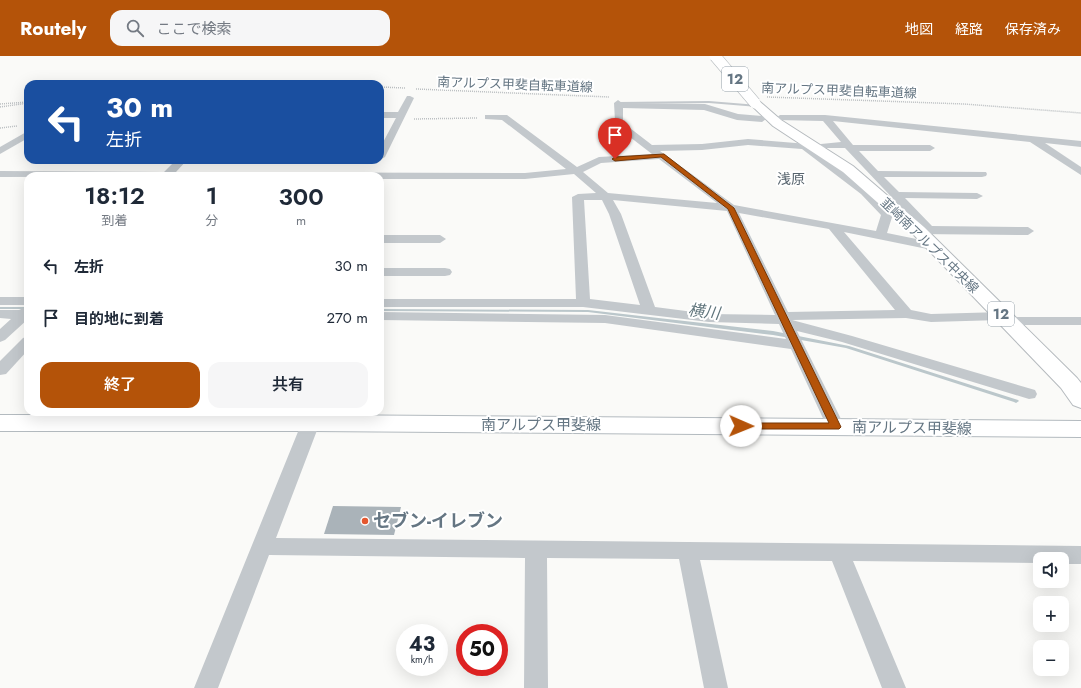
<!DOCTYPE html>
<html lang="ja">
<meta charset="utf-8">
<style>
body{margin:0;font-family:Jost,"Noto Sans JP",sans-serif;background:#f6f6f7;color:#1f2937;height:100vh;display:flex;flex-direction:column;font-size:15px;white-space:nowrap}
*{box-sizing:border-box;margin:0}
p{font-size:13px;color:#747a83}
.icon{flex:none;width:22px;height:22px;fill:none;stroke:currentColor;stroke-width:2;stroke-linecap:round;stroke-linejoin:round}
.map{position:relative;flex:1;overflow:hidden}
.drawer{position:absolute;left:24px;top:116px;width:360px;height:244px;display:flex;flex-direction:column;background:#fff;border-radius:12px;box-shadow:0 4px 16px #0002}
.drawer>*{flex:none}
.hud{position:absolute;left:24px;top:24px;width:360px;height:84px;border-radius:12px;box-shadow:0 4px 16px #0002;background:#1a4fa0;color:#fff;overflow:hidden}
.controls{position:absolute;left:1033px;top:496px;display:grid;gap:8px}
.controls a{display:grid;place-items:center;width:36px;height:36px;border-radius:8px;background:#fff;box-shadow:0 4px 16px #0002;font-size:20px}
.speed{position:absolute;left:396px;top:568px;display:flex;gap:8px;font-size:20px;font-weight:700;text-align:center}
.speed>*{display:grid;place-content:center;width:52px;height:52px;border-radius:50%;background:#fff;box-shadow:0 4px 16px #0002;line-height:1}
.speed small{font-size:10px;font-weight:400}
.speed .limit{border:6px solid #d22;background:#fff;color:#111}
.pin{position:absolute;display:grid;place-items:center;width:34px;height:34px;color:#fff;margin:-41px -17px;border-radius:50% 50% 50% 0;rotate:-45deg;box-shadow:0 0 4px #0007}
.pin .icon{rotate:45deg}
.me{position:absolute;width:44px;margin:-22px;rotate:91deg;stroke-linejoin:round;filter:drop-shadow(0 0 3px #0008)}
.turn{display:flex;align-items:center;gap:14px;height:84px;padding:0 16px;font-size:18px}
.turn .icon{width:52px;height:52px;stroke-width:2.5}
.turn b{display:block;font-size:28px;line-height:34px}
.eta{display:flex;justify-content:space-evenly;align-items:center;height:68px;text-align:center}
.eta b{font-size:24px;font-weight:600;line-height:28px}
.button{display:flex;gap:8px;margin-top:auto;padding:8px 16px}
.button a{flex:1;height:46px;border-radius:12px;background:#b45309;color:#fff;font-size:16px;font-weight:600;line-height:46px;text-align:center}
.button a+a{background:#f6f6f7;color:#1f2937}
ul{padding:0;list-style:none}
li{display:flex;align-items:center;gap:12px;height:52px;padding:0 16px}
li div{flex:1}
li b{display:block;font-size:15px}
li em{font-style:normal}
header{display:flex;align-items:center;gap:24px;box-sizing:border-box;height:56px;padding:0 20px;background:#b45309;color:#fff}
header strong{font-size:19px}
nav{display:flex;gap:22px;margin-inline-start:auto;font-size:14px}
.search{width:280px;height:36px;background:#f6f6f7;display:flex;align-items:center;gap:10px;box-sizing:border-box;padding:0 14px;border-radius:12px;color:#747a83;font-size:15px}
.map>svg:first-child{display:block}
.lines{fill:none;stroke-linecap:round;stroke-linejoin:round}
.stream{fill:#bbc7cb;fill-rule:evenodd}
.building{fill:#aab3b9}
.secondary-casing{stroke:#b3babf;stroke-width:2}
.primary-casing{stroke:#b5babe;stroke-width:2}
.path{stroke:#bbbfc2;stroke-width:1.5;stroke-dasharray:1 1;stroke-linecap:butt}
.service{fill:#c3c8cc;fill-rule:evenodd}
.minor{fill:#c3c8cc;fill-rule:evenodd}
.secondary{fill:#fff;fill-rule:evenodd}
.primary{fill:#fff;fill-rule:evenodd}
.primary-bridge-casing{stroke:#b5babe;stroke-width:12;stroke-linecap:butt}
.primary-bridge{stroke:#fff;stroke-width:11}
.route{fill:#b45309;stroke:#753606}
.poi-dot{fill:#e4572e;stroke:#fff;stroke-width:1.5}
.labels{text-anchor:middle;stroke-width:4;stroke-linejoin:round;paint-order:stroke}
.far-street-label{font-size:13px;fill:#657683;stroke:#fff}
.shield{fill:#fff;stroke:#939fa8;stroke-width:1}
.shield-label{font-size:14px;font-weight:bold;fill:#657683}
.far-quarter-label{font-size:14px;fill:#57646e;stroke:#fff}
.street-label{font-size:15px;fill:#657683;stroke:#fff}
.water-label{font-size:16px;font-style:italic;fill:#60757c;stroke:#fff}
.near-poi-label{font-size:18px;font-weight:bold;fill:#657683;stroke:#fff;text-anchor:start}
</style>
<header>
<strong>Routely</strong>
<div class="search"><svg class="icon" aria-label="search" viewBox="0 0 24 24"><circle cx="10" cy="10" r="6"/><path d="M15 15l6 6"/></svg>ここで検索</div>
<nav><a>地図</a><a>経路</a><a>保存済み</a></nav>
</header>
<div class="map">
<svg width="1081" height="632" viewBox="0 0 1081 632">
<rect width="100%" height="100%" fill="#fafaf8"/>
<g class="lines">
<g class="stream">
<rect x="0" y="251" width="28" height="2"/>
<polygon points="380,253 588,254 773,275 849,290 1018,344 1019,345 1016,347 1014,346 846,292 773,279 588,256 380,255"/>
</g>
</g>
<polygon class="building" points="333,450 401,451 394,479 324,478"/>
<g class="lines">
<defs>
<polygon id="secondary" points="0,359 312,359 1081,365 1081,381 312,375 0,375"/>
<polygon id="primary" points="755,44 759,45 781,64 853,110 924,171 1077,322 1081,327 1081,352 1073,349 1061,332 912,177 843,116 773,70 749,47"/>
</defs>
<use href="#secondary" class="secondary-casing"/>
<use href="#primary" class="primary-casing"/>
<g class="path">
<polyline points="380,31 405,32"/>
<polyline points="416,33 609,41"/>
<polyline points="767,41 964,48 1081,57"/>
<polyline points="0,48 28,46"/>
<polyline points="0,51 28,47"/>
<polyline points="414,63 477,62"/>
<polyline points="0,72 17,70"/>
</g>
<polygon class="service" points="709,45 758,49 760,50 758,51 709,47 618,48 616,47 618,46"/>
<g class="minor">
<polygon points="407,40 410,40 414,42 385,101 380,104 380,92 396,62 380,62 380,56 398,56"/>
<path d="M618 44 622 47 705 48 738 58 762 60 766 63 762 66 737 64 704 54 623 52V65L626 69 652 89 702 88 748 83 808 88 869 134 893 158 887 177 936 187 938 190 932 194 844 176 911 254 931 258 1002 256 1007 257 1009 261H1081V269H1007L1002 268 1000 264 931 266 906 262 792 264 852 280 1035 334 1037 338 1035 342 1029 343 842 286 797 275 845 371 842 375 836 377 830 375 827 371 791 293 605 267 380 264V256L605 259 786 283 779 268 709 266 583 251H380V243H576L572 141 578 138 596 137 574 118 525 123H380V120L0 121V115L164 116 176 104H187L176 116 525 117 566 113 502 64 485 63V59H507L577 111 599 101 652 98 617 71 615 65 614 47ZM748 89 802 93 861 138 881 159 876 175 734 149 660 95 702 94ZM659 103 717 147 608 137 583 116 601 107ZM584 144H602L609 158 640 249 590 243ZM613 144 727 155 775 259 709 258 655 251 621 158ZM739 157 829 173 895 254 788 256Z"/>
<polygon points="780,59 825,59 1081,85 1081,91 1045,87 1081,111 1081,119 1030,86 833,65 853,89 930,89 935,92 930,95 859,95 878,115 986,116 987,118 986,120 982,121 884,121 899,136 977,137 983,140 977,143 905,142 932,170 1028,171 1034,175 1028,179 918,178 912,174 914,171 919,170 845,92 821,92 819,90 821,88 841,86 823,65 777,64 776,62"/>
<polygon points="28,75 28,82 0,98 0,91"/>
<polygon points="380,179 440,179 446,183 440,187 380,187"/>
<polygon points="380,212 445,212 450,213 452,216 450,219 445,220 380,220"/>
<rect x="0" y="241" width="28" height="8"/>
<polygon points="28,250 28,263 5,284 0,286 0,273 11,263 0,262 0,254 19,254"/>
<polygon points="28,280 28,294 6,318 0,319 0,305 23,282"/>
<path d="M100 356H118C112 366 107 375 95 371L92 367Z"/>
<polygon points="198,356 216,356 207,371 201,373 195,371 192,367"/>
<polygon points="306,356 324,356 276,482 1081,490 1081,508 1062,508 1062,503 1040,503 1040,507 853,505 906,632 882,632 832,505 700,504 728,632 704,632 679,503 547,502 548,632 524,632 525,502 269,499 218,632 194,632"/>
</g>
<use href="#secondary" class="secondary"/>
<use href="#primary" class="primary"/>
<defs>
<polyline id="primary-bridge" points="715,0 755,47"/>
</defs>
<use href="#primary-bridge" class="primary-bridge-casing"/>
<use href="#primary-bridge" class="primary-bridge"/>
</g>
<polygon class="route" points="664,98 734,152 841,371 839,373 737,373 736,370 741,367 829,367 728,153 661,101 615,105 612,103 615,101"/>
<circle class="poi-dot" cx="365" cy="465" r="4"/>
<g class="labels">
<g class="far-street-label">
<text transform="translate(515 28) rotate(2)" y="5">南アルプス甲斐自転車道線</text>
<text transform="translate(839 34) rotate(2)" y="5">南アルプス甲斐自転車道線</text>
<text transform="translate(930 189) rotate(44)" y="5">韮崎南アルプス中央線</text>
</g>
<g class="shield">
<rect x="722" y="11" width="26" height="24" rx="3"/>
<rect x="988" y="246" width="26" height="24" rx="3"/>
</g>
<g class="shield-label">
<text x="735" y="28">12</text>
<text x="1001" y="263">12</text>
</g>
<g class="far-quarter-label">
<text x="791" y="128">浅原</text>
</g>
<g class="street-label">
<text x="541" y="374">南アルプス甲斐線</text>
<text transform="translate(912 372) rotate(1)" y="5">南アルプス甲斐線</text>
</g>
<g class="water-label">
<text transform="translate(704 255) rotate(7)" y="6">横川</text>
</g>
<g class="near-poi-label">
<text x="373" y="471">セブン-イレブン</text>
</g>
</g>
</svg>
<div class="controls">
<a><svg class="icon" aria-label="sound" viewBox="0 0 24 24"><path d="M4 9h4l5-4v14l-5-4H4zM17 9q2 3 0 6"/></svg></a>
<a>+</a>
<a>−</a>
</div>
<div class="speed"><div>43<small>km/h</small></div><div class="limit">50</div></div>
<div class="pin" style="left:615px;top:103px;background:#d93025"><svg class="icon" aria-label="arrive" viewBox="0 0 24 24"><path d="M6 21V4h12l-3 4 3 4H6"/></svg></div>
<svg class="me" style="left:741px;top:370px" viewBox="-20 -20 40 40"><circle r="19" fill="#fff"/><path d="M0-13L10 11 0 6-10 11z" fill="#b45309"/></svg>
<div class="hud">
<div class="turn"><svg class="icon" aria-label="left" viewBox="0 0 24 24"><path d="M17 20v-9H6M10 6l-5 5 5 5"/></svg><div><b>30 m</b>左折</div></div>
</div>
<section class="drawer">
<div class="eta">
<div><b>18:12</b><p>到着</p></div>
<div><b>1</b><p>分</p></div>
<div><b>300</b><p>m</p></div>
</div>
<ul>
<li><svg class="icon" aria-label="left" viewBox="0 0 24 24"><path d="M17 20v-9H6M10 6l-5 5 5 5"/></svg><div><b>左折</b></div><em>30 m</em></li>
<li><svg class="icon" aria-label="arrive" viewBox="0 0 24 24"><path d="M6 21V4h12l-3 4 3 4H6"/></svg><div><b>目的地に到着</b></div><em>270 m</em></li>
</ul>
<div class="button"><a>終了</a><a>共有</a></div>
</section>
</div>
